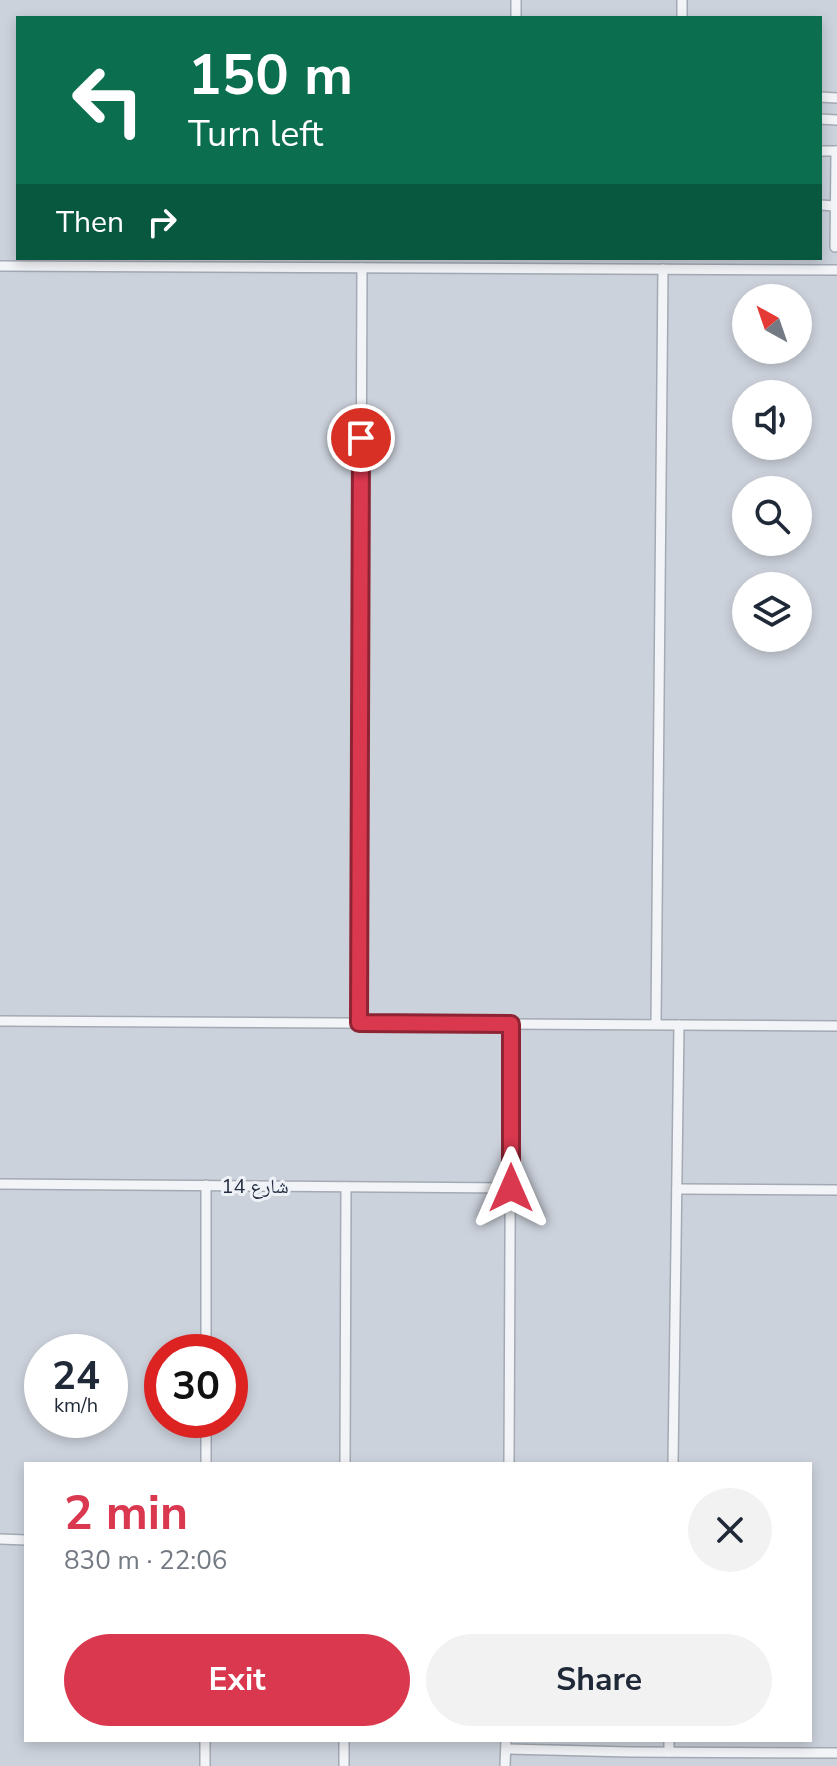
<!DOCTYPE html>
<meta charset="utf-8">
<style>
body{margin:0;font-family:"Nunito Sans","Noto Naskh Arabic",sans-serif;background:#f2f2f3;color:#1f2937;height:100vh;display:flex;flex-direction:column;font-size:30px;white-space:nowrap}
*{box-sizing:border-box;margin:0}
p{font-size:26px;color:#747a83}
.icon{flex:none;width:44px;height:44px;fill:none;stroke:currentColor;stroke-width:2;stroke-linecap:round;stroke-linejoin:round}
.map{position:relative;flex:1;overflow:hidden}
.side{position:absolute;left:24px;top:1462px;width:788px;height:280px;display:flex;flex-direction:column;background:#fff;border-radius:0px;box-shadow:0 4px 12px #0003}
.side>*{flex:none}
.top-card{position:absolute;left:16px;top:16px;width:806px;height:244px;border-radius:0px;box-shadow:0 4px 12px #0003;background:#0b6e4f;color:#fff;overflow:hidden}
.needle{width:52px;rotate:320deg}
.controls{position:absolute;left:732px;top:284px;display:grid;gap:16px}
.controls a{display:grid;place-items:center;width:80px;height:80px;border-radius:50%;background:#fff;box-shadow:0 4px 12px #0003;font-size:40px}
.speed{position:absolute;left:24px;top:1334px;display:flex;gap:16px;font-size:40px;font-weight:700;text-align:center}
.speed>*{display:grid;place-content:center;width:104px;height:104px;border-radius:50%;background:#fff;box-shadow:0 4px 12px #0003;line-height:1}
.speed small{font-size:20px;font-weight:400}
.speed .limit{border:12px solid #d22;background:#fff;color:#111}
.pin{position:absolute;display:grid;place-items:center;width:68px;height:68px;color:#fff;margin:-34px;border:4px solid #fff;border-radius:50%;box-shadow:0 2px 8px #0007}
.me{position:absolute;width:88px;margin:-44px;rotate:0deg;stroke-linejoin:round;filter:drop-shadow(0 0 6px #0008)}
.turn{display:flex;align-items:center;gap:28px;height:168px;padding:0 40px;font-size:36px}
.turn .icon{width:104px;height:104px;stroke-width:2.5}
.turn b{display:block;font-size:56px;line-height:68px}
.then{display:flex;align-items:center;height:76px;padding:0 40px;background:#0003;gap:16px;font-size:30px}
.round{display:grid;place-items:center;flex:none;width:84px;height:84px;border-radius:42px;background:#f2f2f3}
.summary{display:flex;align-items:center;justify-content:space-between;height:136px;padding:0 40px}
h1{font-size:48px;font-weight:700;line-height:60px;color:#da384f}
.primary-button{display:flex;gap:16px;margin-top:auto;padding:16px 40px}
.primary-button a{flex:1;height:92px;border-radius:48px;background:#da384f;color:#fff;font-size:32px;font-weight:700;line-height:92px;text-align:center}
.primary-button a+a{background:#f2f2f3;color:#1f2937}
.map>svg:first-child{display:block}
.built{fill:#ccd2dc;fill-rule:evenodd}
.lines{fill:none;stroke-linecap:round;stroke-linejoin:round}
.minor-casing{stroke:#a3aab4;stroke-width:12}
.minor{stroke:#f2f4f7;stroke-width:9}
.route-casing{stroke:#8e2433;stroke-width:20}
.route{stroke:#da384f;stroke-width:14}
.labels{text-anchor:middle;stroke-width:6;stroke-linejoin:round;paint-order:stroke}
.street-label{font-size:20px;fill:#263042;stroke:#eef2f7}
</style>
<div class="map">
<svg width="837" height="1766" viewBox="0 0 837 1766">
<rect width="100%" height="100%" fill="#dee3e9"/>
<path class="built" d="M0 0H837V1766H0ZM18 18H820V258H18ZM746 298H798V350H746ZM746 394H798V446H746ZM746 490H798V542H746ZM746 586H798V638H746ZM42 1352H110V1420H42ZM162 1352H230V1420H162ZM26 1464H810V1740H26Z"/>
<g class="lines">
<defs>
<g id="minor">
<polyline points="516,0 516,18"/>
<polyline points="682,18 682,0"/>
<polyline points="820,97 837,98"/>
<polyline points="820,119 837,120"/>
<polyline points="820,151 837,151"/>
<polyline points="820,205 835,206"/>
<polyline points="835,247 836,151"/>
<polyline points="0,266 837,270"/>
<polyline points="0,1021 837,1026"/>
<polyline points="359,1023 362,268"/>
<polyline points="656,1024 663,269"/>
<polyline points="0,1184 511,1188"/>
<polyline points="206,1185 206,1352"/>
<polyline points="677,1189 837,1190"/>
<polyline points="206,1420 206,1464"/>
<polyline points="345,1464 346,1187"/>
<polyline points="509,1464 511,1024"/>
<polyline points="673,1464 679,1025"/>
<polyline points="0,1539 26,1540"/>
<polyline points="506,1749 630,1752 837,1753"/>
<polyline points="669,1752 669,1740"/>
<polyline points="205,1766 205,1740"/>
<polyline points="344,1766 344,1740"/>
<polyline points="505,1766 506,1740"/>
</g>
</defs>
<use href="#minor" class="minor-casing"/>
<use href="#minor" class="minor"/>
</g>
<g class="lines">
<defs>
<polyline id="route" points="361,438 359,1023 511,1024 511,1188"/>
</defs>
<use href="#route" class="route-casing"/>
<use href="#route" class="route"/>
</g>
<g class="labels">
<g class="street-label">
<text x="255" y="1193">شارع 14</text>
</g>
</g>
</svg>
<div class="controls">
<a><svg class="needle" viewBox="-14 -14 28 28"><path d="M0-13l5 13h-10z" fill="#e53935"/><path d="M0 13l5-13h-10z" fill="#747a83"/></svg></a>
<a><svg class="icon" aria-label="sound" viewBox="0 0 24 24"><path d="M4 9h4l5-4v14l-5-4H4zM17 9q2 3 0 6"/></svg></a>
<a><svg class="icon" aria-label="search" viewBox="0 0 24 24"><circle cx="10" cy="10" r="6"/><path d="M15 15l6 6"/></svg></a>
<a><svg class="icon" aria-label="layers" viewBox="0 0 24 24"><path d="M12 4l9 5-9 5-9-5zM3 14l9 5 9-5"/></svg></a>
</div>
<div class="speed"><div>24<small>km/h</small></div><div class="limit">30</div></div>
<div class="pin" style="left:361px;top:438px;background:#d93025"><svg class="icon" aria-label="arrive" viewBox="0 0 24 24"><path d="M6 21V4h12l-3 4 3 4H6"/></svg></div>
<svg class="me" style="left:511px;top:1188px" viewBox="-20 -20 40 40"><path d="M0-17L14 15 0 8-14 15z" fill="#da384f" stroke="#fff" stroke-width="4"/></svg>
<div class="top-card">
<div class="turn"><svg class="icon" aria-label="left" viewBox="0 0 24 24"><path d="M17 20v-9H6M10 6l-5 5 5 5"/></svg><div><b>150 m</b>Turn left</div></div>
<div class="then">Then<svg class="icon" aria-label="right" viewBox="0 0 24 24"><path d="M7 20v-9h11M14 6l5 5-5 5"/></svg></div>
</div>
<section class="side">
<div class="summary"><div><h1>2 min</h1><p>830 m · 22:06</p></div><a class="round"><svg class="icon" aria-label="close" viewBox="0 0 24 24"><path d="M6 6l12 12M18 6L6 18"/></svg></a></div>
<div class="primary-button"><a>Exit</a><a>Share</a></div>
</section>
</div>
